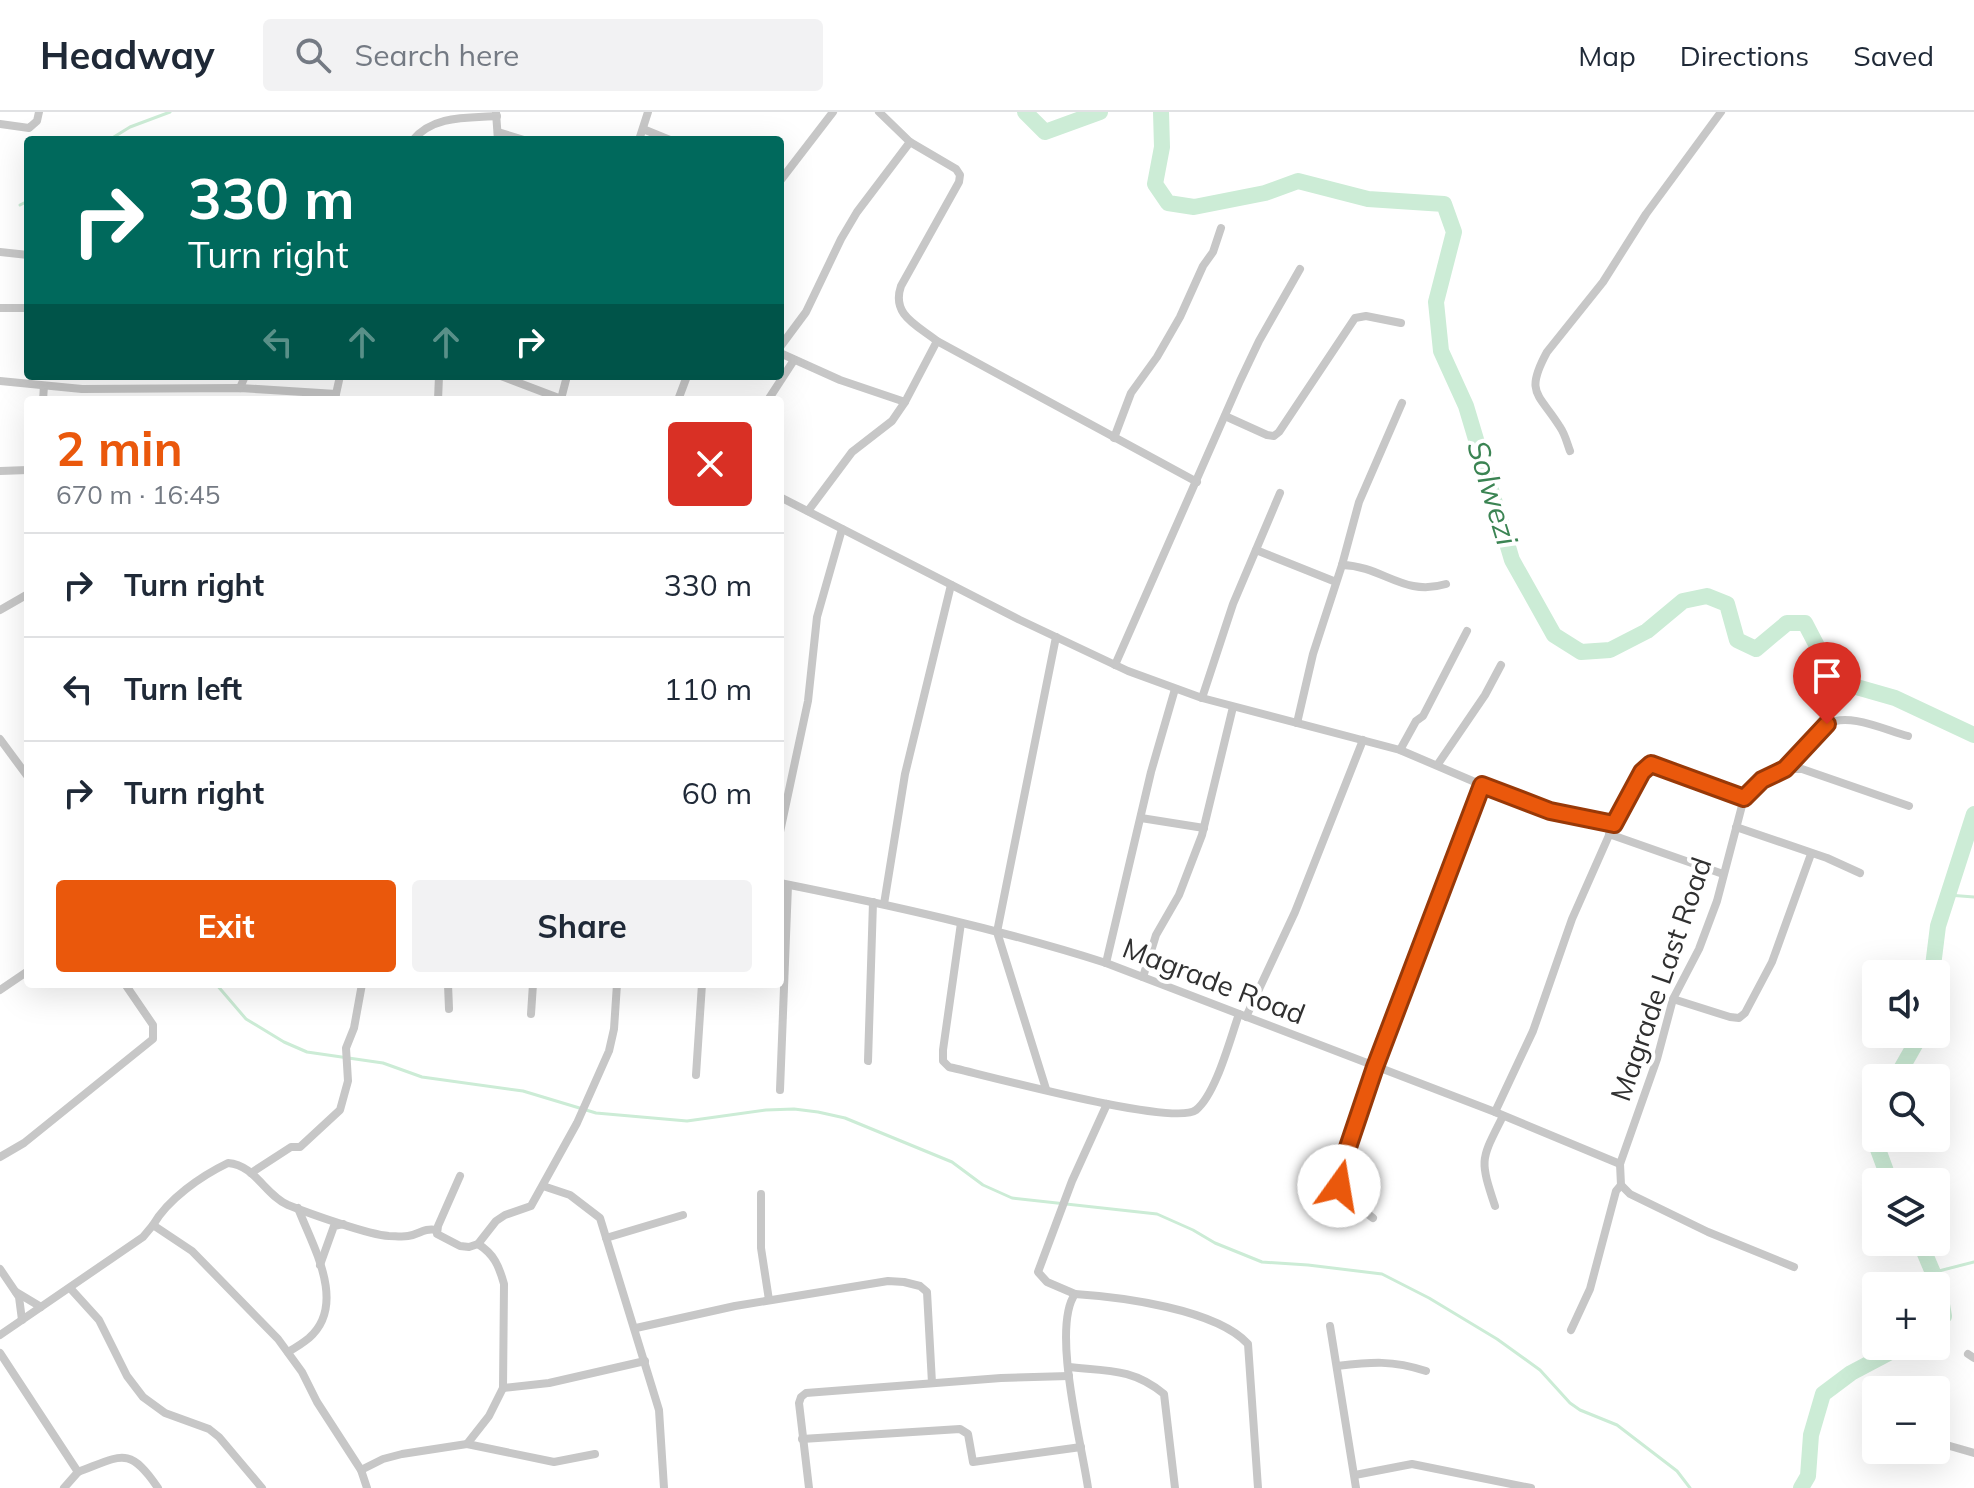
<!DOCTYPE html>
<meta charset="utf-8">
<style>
body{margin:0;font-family:Mulish,sans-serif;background:#f2f2f3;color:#1f2937;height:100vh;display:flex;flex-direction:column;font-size:30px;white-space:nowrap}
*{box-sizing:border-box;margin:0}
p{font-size:26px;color:#747a83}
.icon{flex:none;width:44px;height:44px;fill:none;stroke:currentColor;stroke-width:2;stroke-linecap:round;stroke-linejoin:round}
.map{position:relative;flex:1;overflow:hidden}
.panel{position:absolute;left:24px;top:284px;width:760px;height:592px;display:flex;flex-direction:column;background:#fff;border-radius:8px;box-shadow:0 8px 32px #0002}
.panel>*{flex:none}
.banner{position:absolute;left:24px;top:24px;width:760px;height:244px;border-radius:8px;box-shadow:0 8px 32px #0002;background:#00695c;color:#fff;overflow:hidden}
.tools{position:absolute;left:1862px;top:848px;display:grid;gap:16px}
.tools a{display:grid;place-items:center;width:88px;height:88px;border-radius:8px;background:#fff;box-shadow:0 8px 32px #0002;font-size:40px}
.pin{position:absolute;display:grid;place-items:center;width:68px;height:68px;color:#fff;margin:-82px -34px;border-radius:50% 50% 50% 0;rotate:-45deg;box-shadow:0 0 8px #0007}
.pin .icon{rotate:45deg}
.me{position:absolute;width:88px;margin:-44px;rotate:13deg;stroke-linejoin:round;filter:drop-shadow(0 0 6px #0008)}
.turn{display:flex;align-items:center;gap:28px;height:168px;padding:0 32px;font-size:36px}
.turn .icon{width:104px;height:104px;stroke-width:2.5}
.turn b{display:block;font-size:56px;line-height:68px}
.lanes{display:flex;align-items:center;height:76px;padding:0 32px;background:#0003;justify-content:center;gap:40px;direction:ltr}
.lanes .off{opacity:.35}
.round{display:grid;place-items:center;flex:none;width:84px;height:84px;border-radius:8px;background:#f2f2f3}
.head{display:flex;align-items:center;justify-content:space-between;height:136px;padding:0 32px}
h1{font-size:48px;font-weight:700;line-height:60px;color:#ea580c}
.primary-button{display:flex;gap:16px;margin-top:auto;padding:16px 32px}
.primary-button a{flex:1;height:92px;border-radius:8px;background:#ea580c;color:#fff;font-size:32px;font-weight:700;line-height:92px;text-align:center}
.primary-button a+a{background:#f2f2f3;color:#1f2937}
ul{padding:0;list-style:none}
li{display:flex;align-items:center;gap:24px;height:104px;padding:0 32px;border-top:2px solid #e0e1e3}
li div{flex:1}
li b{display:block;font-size:30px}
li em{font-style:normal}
header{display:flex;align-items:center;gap:48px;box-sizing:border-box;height:112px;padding:0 40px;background:#fff;border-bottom:2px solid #e0e1e3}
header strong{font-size:38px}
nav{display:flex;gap:44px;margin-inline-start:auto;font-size:28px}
.search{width:560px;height:72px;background:#f2f2f3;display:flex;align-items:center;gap:20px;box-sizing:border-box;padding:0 28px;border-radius:8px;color:#747a83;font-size:30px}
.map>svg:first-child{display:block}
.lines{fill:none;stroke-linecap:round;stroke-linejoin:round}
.stream{stroke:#ccecd6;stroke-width:3}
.river{stroke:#ccecd6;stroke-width:16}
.minor{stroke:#c7c7c7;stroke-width:8}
.route-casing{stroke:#983908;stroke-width:20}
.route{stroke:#ea580c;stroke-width:14}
.labels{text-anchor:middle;stroke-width:8;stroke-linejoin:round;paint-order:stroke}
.street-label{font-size:28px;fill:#303030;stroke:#fff}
.water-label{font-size:30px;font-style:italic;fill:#3b8453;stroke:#fff}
</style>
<header>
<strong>Headway</strong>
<div class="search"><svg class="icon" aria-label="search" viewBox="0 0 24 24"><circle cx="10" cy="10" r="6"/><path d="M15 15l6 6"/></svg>Search here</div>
<nav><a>Map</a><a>Directions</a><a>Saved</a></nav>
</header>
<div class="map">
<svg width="1974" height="1376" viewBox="0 0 1974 1376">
<rect width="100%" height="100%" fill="#fff"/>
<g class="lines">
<g class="stream">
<polyline points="109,28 130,15 170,0"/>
<polyline points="20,93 28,89"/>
<polyline points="1948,783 1974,785"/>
<polyline points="216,872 246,907 284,930 307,940 383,951 422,965 523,979 596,1001 687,1009 766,998 794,997 818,1000 845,1006 952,1050 983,1073 1012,1086 1157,1102 1193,1118 1215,1131 1262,1150 1308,1153 1382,1162 1429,1186 1497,1227 1540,1258 1570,1291 1580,1298 1617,1313 1677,1359 1690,1376"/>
<polyline points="1931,1161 1974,1150"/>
</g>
<g class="river">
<polyline points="1025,0 1045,20 1100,0"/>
<polyline points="1161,0 1162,35 1155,72 1168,91 1194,95 1265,81 1298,69 1368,87 1444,92 1454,120 1436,190 1441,239 1466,294 1512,448 1554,523 1581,540 1610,538 1647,519 1683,489 1707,484 1727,492 1737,528 1756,537 1787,511 1805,511 1828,555 1853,574 1895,586 1974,623"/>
<polyline points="1932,862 1938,814 1974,702"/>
<polyline points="1896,966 1921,922"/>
<polyline points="1876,1002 1876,1032 1890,1070"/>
<polyline points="1920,1130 1939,1175 1944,1204 1936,1210"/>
<polyline points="1801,1376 1808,1364 1811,1323 1823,1282 1851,1261 1902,1234"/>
</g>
<g class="minor">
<path d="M879 0 910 30 956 57 960 63 959 70 901 174C891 203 917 213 937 229L1197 370"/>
<polyline points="496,1 498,28"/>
<polyline points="0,12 29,16 37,9 39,0"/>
<polyline points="643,17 670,28"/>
<polyline points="498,20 524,28"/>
<path d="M413 28C433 3 467 6 497 4"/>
<polyline points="639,28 648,0"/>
<polyline points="780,69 833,0"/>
<polyline points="0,140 28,143"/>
<polyline points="0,196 28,196"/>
<polyline points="780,235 806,200 841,127 857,100 910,30"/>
<polyline points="780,241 840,268 905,290"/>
<polyline points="501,264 564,288"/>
<polyline points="0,269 82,277 240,276 336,282 334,288"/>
<polyline points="240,276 245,264"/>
<polyline points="336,282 340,264"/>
<polyline points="561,287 567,264"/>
<polyline points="43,288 44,274"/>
<polyline points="438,288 439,264"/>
<polyline points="678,288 687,264"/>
<polyline points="768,288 794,248"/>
<polyline points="1225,304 1267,323 1274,324 1279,320 1355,206 1366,204 1401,211"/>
<polyline points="1114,326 1131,281 1157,245 1180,205 1203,154 1213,140 1221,116"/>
<path d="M1570 339C1567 331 1565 322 1560 315 1539 281 1524 282 1547 240L1603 170 1646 102 1721 0"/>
<polyline points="0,359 28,358"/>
<polyline points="780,385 1020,508 1128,559 1202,586 1400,638 1482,673 1375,955 1339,1064 1343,1083 1373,1106"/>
<polyline points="808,399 852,340 892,309 905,290 937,229"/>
<polyline points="1256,438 1336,470"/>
<path d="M1342 453C1383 454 1403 485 1446 472"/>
<polyline points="0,498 28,482"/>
<polyline points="1115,553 1240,269 1259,229 1300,157"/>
<polyline points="1202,586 1233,492 1280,381"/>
<polyline points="1297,611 1313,542 1342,453 1359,390 1402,291"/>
<polyline points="0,627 28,665"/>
<polyline points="1400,638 1416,609 1423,604 1467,519"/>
<polyline points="1438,652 1485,583 1501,553"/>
<path d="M1785 657 1827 612C1849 600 1885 618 1908 624"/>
<polyline points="1482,673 1550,699 1614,712"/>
<polyline points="1141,706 1204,716"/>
<polyline points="1736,715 1827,746 1860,761"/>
<polyline points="780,720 808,589 817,505 842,417"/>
<polyline points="1609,722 1723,762"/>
<path d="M780 771C890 793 999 817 1106 851L1495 1000 1620 1052"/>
<polyline points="884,792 905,662 951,473"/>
<path d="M961 811 943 938V949L949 955C985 963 1174 1015 1196 998 1216 982 1230 927 1239 902"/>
<polyline points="1106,851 1151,660 1175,577"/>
<polyline points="1143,865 1156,823 1179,783 1202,723 1233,595"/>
<polyline points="448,872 449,897"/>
<polyline points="0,878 28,859"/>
<polyline points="1673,887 1730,905 1739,906 1745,901 1772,850 1811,742"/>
<polyline points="531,902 533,872"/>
<polyline points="1246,905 1295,800 1363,628"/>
<polyline points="868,949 873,790"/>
<polyline points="696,963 702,872"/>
<polyline points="1046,977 997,820 1056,525"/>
<polyline points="780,978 788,773"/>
<polyline points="1495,1000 1533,919 1572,807 1614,712 1642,660 1651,652 1658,654 1744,686"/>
<polyline points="0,1045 24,1031 153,927 153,913 125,872"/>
<polyline points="251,1061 291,1035 300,1035 340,998 348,969 346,936 354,916 362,872"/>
<polyline points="460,1064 438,1114 437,1122 460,1134 469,1135 478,1132 496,1109 505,1103 531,1094 577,1011 609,939 614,917 617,872"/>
<polyline points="543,1074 570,1083 600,1106 659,1298 664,1376"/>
<polyline points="761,1082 761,1136 769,1188"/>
<path d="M1495 1094C1479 1046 1481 1048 1503 1004"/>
<path d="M153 1113C168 1087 201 1064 228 1051 255 1053 265 1083 288 1093 308 1101 369 1123 389 1124 395 1124 402 1125 408 1124 421 1122 422 1116 437 1118"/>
<polyline points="606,1126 683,1103"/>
<polyline points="320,1153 334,1114 343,1112"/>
<polyline points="1794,1155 1708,1120 1630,1082 1621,1073 1620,1052 1657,947 1673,887 1699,837 1717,789 1744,686 1762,668 1785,657 1802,657 1909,694"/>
<polyline points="0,1157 19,1185 22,1208"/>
<polyline points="70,1176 99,1208 127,1264 143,1285 165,1301 209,1317 219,1325 262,1376"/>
<polyline points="16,1180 41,1195"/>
<polyline points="1075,1182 1047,1170 1038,1160 1072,1069 1107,992"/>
<polyline points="1330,1214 1356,1376"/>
<polyline points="636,1216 735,1194 888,1169 904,1170 920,1174 927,1180 932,1271"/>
<polyline points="1571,1218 1590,1177 1616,1079 1621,1073"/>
<polyline points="0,1223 143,1125 153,1113 192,1139 278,1227 302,1260 317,1290 361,1358 367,1376"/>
<path d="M288 1240C295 1236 303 1231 309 1226 348 1192 312 1133 298 1096"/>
<path d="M0 1241 78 1360C121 1344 129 1333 158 1376"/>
<polyline points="1968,1242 1974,1246"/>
<path d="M1337 1254C1372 1250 1392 1248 1426 1259"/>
<path d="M1068 1255C1107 1259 1133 1256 1164 1282L1175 1376"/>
<polyline points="503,1276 549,1271 645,1249"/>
<polyline points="802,1327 960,1317 968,1322 973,1350 1081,1335"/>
<polyline points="1936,1330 1974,1341"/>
<polyline points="467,1332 554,1350 595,1342"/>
<path d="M361 1358 383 1347 402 1342 467 1332 489 1304 503 1276 504 1172C499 1154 494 1142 478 1132"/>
<polyline points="1355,1363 1412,1352 1531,1376"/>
<polyline points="64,1376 78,1360"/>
<polyline points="809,1376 799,1291 801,1285 806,1281 1001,1266 1069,1264"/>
<path d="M1088 1376C1082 1333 1051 1216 1075 1182 1121 1185 1216 1197 1248 1232L1258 1376"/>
</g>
</g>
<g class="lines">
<defs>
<polyline id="route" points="1339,1074 1342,1053 1375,955 1482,673 1550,699 1614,712 1642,660 1651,652 1744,686 1762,668 1785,657 1827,612"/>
</defs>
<use href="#route" class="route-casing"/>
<use href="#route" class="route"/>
</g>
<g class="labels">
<g class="street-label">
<text transform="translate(1661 867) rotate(-71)" y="10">Magrade Last Road</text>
<text transform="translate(1214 869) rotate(21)" y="10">Magrade Road</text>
</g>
<g class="water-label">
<text transform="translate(1492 381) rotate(73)" y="10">Solwezi</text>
</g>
</g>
</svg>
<div class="tools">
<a><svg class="icon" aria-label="sound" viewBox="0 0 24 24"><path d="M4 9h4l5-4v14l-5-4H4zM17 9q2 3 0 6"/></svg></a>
<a><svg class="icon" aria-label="search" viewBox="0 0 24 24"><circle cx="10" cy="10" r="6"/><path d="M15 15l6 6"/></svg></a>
<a><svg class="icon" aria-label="layers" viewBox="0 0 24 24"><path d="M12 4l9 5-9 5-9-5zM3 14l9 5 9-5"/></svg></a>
<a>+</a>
<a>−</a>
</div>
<div class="pin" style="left:1827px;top:612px;background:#d93025"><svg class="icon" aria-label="arrive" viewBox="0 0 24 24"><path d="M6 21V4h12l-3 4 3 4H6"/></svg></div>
<svg class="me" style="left:1339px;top:1074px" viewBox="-20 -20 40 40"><circle r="19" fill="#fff"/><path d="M0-13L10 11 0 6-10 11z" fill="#ea580c"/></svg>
<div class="banner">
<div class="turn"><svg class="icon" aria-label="right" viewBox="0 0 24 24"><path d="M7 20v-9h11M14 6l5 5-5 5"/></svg><div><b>330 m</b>Turn right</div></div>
<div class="lanes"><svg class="icon off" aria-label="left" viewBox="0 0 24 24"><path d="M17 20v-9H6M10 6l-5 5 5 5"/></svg><svg class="icon off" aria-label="ahead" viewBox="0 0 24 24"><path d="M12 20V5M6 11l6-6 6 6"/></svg><svg class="icon off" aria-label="ahead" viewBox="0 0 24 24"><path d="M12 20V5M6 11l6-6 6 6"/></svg><svg class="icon" aria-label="right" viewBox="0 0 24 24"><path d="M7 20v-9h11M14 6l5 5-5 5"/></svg></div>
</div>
<section class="panel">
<div class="head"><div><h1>2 min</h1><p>670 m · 16:45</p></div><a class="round" style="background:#d93025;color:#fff"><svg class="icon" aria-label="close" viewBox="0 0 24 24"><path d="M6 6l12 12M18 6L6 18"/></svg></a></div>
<ul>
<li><svg class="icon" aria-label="right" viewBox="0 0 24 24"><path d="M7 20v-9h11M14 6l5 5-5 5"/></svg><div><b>Turn right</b></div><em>330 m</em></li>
<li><svg class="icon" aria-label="left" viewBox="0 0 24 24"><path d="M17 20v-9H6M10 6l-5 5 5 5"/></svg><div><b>Turn left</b></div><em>110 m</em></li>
<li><svg class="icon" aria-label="right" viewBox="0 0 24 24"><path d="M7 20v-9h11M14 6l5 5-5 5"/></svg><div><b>Turn right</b></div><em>60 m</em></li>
</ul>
<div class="primary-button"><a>Exit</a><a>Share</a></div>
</section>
</div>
